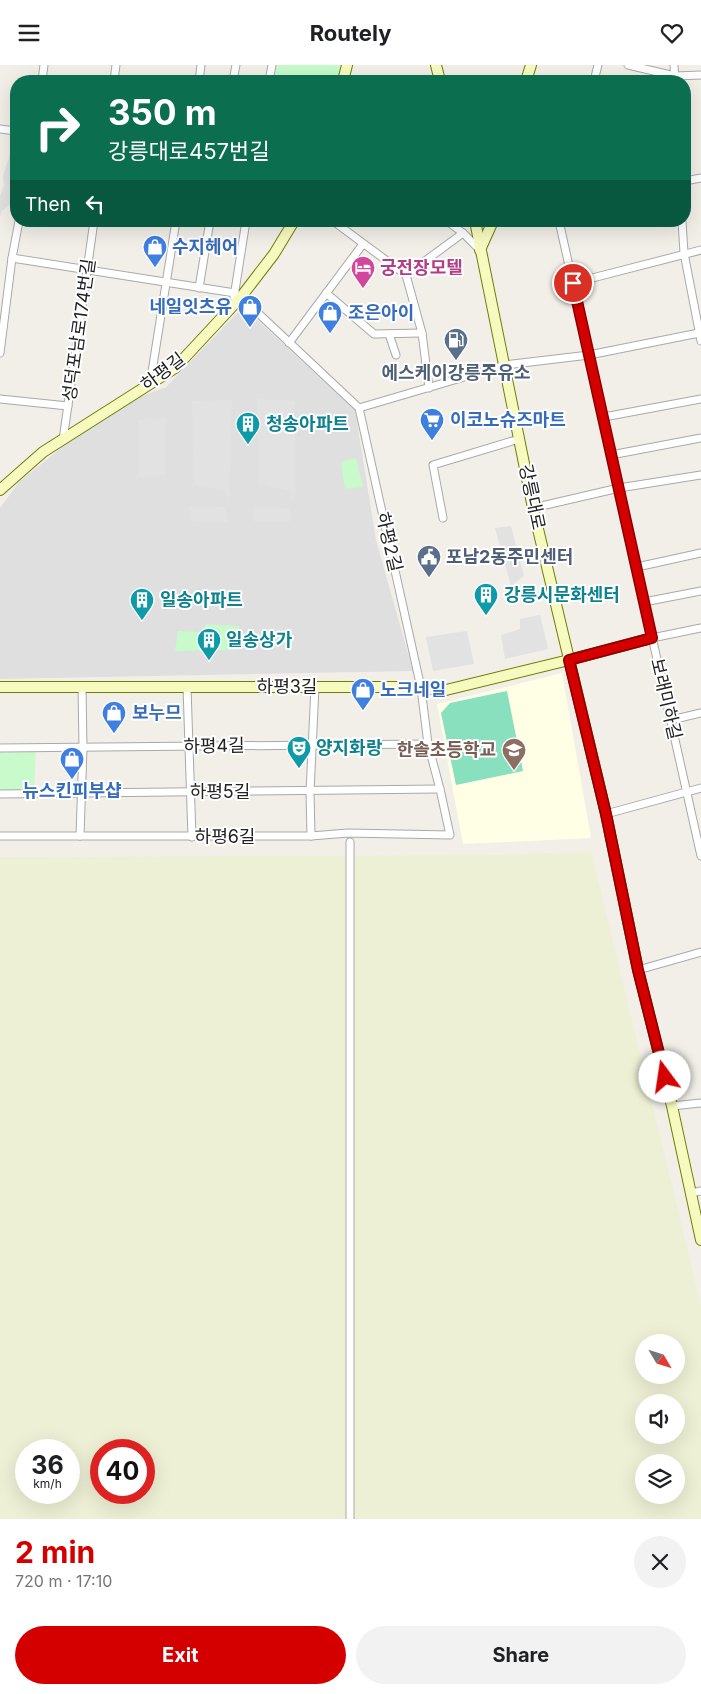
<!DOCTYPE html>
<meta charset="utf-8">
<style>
body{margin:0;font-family:Inter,"Noto Sans KR",sans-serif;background:#f2f2f2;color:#202124;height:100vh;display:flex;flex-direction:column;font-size:19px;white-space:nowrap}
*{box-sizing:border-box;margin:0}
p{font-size:16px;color:#757577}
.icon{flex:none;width:28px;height:28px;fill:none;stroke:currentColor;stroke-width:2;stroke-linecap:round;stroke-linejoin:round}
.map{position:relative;height:1454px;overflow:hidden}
.panel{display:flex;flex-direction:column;background:#fff;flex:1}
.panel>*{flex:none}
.guide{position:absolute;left:10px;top:10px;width:681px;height:152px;border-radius:20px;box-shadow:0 5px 20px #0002;background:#0b6e4f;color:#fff;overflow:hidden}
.needle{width:32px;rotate:128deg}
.fabs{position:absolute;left:635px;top:1269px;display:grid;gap:10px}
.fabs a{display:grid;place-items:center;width:50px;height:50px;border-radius:50%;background:#fff;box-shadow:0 5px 20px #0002;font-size:25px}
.speed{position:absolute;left:15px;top:1374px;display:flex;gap:10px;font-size:25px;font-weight:700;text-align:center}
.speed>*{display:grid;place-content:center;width:65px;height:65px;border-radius:50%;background:#fff;box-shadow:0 5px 20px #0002;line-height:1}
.speed small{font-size:12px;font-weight:400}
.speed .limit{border:8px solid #d22;background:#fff;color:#111}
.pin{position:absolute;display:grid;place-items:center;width:42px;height:42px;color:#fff;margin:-21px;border:2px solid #fff;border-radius:50%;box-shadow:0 1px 5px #0007}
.me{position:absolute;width:55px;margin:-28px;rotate:346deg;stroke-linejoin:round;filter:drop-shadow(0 0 4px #0008)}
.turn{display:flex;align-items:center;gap:18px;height:105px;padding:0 15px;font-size:22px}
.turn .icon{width:65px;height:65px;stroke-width:2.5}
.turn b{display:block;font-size:35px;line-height:42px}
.then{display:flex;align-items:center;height:48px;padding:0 15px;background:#0003;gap:10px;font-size:19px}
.round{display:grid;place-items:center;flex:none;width:52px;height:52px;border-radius:26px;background:#f2f2f2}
.head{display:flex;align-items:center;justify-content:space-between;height:85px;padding:0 15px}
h1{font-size:30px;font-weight:700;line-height:38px;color:#d40000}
.button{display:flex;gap:10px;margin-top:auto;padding:10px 15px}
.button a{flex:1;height:58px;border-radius:30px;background:#d40000;color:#fff;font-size:20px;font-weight:700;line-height:58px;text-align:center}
.button a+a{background:#f2f2f2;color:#202124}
header{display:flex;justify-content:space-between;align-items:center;height:65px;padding:0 15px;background:#fff;font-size:22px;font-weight:700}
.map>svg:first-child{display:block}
.residential{fill:#e0dfdf}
.education{fill:#ffffe5}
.farmland{fill:#eef0d5;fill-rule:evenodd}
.park{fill:#c8facc}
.pitch{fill:#88e0be}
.parking{fill:#e2e2e2}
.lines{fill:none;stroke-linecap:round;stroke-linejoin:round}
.street-casing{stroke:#a9a9a9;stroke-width:9}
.secondary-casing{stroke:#707d05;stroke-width:12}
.street{stroke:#fff;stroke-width:7}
.secondary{stroke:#f7fabf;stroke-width:10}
.route-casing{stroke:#8a0000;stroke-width:12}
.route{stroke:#d40000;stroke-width:9}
.labels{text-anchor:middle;stroke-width:4;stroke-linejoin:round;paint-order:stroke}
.shop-label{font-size:18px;font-weight:bold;fill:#366cbe;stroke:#fff;text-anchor:start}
.hotel-label{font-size:18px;font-weight:bold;fill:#b23c85;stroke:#fff;text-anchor:start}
.street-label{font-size:18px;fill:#222;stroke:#fff}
.service-label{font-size:18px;font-weight:bold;fill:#4e5e75;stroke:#fff}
.culture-label{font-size:18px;font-weight:bold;fill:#0d838f;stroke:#fff;text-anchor:start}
.education-label{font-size:18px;font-weight:bold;fill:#785e54;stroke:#fff;text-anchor:end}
</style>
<header><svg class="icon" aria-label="menu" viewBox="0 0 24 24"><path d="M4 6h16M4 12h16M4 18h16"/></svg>Routely<svg class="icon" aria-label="heart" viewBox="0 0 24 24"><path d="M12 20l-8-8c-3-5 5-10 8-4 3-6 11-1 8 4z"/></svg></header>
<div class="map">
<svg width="701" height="1454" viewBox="0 0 701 1454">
<rect width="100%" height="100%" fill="#f2efe9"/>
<polygon class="residential" points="243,242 355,345 376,475 413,606 0,614 0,443 19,417 87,362 129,336 166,322"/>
<polygon class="education" points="562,608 591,773 463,779 437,639"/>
<path class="farmland" d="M591 786 701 1240V1454H0V792L501 790ZM644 1278H676V1310H644ZM644 1338H676V1370H644ZM26 1385H69V1428H26ZM101 1385H144V1428H101ZM644 1398H676V1430H644Z"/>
<g class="park">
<polygon points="276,0 340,0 338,16 273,16"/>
<polygon points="356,393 363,422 345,424 341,397"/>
<polygon points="206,559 239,561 239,585 175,586 178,566 204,567"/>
<polygon points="0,686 36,686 34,726 0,726"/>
</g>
<polygon class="pitch" points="507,626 523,706 456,720 441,648 450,638"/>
<g class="parking">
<polygon points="13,80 16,81 16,134 2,146 0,152 0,131 4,120 3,111"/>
<polygon points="257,334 295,336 295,432 292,434 290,426 259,419"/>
<polygon points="232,335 229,437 225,425 194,420 192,336"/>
<polygon points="166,353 165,410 138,412 139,355"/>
<polygon points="189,441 226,442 228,457 191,456"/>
<polygon points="254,441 290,444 290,457 254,457"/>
<polygon points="511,461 524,511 511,521 495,463"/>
<polygon points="540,550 548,584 505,594 501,570 520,564 520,554"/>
<polygon points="467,566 474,599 433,606 426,572"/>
</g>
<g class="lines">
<defs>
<g id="street">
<polyline points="628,0 675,11 701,10"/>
<polyline points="674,0 675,16"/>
<polyline points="42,16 44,0"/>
<polyline points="114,16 116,0"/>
<polyline points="199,16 201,0"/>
<polyline points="233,16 236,0"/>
<polyline points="269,16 272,0"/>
<polyline points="594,16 598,0"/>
<polyline points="0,64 16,66"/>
<polyline points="685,116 701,113"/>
<polyline points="333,156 406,210 422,268 429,323"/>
<polyline points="447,156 463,168 480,185"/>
<polyline points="559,156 701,791"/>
<polyline points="682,156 684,188 701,276"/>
<polyline points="12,193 235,228"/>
<polyline points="406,210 463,168"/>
<polyline points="573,218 701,185"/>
<polyline points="199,223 210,156"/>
<polyline points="326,228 374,269 422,268"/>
<polyline points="234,232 246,156"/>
<polyline points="389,269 396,290"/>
<polyline points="289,278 363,179"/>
<polyline points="0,288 12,193 19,156"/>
<polyline points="150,319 176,156"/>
<polyline points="0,334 68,341"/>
<polyline points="359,343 505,300 589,290 699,268"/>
<polyline points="604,352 701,334"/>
<polyline points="63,375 94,156"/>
<polyline points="611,390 701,373"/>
<polyline points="533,443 619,423 701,410"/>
<polyline points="443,453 433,400 519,374"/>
<polyline points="637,502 701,488"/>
<polyline points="644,537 701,526"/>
<polyline points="652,573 701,563"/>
<polyline points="187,622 192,772"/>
<polyline points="671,655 701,648"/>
<polyline points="0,683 428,679"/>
<polyline points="0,729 440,724"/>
<polyline points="606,749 701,723"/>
<polyline points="0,771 311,771 348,768 450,770 440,724 428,679 421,623 359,343 241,232"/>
<polyline points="80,771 83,683 82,622"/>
<polyline points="311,771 310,727 315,622"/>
<polyline points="638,905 701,887"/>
<polyline points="672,1041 701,1038"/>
<polyline points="691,1128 701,1126"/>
<polyline points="350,1454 350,777"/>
</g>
<g id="secondary">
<polyline points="436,0 440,16"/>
<polyline points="343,16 347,0"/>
<polyline points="526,16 531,0"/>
<polyline points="475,156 533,443 606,749 638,905 672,1041 701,1175"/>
<polyline points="480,185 493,156"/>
<polyline points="0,425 43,387 175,303 241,232 274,189 294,156"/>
<polyline points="0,622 408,622 446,625 569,595 652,573"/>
</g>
</defs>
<use href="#street" class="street-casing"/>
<use href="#secondary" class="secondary-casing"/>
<use href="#street" class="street"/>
<use href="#secondary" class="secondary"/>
</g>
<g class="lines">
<defs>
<polyline id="route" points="573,218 652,573 569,595 606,749 638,905 665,1012"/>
</defs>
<use href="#route" class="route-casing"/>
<use href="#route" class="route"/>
</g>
<defs>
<symbol id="shop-pin" viewBox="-11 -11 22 30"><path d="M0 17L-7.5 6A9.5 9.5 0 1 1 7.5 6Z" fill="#3f7fe0" stroke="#fff"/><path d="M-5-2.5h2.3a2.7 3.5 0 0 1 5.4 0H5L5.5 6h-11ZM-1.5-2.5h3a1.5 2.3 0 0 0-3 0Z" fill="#fff"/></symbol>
<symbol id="hotel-pin" viewBox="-11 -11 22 30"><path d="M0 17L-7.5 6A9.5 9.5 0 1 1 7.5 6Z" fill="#d1479c" stroke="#fff"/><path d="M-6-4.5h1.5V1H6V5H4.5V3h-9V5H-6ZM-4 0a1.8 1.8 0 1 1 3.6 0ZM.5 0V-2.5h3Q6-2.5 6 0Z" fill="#fff"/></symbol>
<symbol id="fuel-pin" viewBox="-11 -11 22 30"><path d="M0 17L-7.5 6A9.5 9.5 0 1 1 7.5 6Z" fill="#5c6f8a" stroke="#fff"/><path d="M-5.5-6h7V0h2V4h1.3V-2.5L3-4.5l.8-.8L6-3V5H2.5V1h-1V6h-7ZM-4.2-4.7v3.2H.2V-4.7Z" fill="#fff"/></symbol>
<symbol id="supermarket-pin" viewBox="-11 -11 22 30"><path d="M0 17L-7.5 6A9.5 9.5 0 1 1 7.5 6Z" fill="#3f7fe0" stroke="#fff"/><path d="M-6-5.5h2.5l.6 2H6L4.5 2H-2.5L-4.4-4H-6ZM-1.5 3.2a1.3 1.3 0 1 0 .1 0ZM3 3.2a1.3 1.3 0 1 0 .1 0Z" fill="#fff"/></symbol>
<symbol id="building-pin" viewBox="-11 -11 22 30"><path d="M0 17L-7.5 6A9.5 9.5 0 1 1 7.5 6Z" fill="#0f9aa8" stroke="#fff"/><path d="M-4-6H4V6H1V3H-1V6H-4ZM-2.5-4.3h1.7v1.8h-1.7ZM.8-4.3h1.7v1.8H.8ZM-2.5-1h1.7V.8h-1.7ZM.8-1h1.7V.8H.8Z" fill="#fff"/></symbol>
<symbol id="civic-pin" viewBox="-11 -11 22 30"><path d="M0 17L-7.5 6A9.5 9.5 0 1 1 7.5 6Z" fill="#5c6f8a" stroke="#fff"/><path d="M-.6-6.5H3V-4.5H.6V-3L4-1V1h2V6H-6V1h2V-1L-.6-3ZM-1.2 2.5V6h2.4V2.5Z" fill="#fff"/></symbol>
<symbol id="theatre-pin" viewBox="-11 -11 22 30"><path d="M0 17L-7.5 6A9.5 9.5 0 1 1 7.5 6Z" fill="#0f9aa8" stroke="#fff"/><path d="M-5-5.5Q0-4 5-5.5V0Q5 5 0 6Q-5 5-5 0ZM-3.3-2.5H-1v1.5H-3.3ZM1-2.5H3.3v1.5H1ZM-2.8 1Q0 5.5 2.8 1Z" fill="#fff"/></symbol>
<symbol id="school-pin" viewBox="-11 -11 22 30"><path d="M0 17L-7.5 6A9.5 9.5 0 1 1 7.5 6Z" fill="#8d6e63" stroke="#fff"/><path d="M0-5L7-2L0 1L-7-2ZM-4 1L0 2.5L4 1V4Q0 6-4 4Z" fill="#fff"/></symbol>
</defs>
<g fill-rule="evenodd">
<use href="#shop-pin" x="141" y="168" width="28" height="38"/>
<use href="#hotel-pin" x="349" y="189" width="28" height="38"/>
<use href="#shop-pin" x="236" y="228" width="28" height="38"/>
<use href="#shop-pin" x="316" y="234" width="28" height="38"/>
<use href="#fuel-pin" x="442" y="261" width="28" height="38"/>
<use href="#supermarket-pin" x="418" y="341" width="28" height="38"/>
<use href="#building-pin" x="234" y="345" width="28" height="38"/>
<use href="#civic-pin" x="415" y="478" width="28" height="38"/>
<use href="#building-pin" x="472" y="516" width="28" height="38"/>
<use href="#building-pin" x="128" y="521" width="28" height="38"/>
<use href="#building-pin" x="195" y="561" width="28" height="38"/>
<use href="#shop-pin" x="349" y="611" width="28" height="38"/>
<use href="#shop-pin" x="100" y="634" width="28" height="38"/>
<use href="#theatre-pin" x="285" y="669" width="28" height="38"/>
<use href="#school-pin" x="500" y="671" width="28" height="38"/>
<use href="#shop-pin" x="58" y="680" width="28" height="38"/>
</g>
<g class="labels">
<g class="shop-label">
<text x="172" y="188">수지헤어</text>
<text x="232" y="248" text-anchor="end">네일잇츠유</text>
<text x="348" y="254">조은아이</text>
<text x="450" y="361">이코노슈즈마트</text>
<text x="380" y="631">노크네일</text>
<text x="132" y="654">보누므</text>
<text x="72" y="732" text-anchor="middle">뉴스킨피부샵</text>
</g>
<g class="hotel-label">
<text x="380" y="209">궁전장모텔</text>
</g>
<g class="street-label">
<text transform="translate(79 265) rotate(-82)" y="6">성덕포남로174번길</text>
<text transform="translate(163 307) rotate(-37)" y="6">하평길</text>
<text transform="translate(532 432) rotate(78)" y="6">강릉대로</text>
<text transform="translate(389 477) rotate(77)" y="6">하평2길</text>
<text x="287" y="628">하평3길</text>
<text transform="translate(666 634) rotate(77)" y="6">보래미하길</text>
<text transform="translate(214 681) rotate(-1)" y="6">하평4길</text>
<text x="220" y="733">하평5길</text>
<text x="225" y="778">하평6길</text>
</g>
<g class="service-label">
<text x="456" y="314">에스케이강릉주유소</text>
<text x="446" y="498" text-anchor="start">포남2동주민센터</text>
</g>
<g class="culture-label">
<text x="266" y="365">청송아파트</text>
<text x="504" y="536">강릉시문화센터</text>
<text x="160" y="541">일송아파트</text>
<text x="226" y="581">일송상가</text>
<text x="316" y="689">양지화랑</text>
</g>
<g class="education-label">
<text x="496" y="691">한솔초등학교</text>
</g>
</g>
</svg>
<div class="fabs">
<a><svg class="needle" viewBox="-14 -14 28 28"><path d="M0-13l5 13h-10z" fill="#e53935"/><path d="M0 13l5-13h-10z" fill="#757577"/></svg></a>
<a><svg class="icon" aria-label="sound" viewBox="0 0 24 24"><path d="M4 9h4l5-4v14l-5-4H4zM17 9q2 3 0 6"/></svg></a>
<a><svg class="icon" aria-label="layers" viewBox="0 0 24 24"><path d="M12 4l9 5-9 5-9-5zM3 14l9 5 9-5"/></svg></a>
</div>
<div class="speed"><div>36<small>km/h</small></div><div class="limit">40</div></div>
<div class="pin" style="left:573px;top:218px;background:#d93025"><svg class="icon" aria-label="arrive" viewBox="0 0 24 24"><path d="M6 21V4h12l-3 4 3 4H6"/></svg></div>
<svg class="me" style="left:665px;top:1012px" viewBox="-20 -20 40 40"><circle r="19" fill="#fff"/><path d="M0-13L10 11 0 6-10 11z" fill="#d40000"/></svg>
<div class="guide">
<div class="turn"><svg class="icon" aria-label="right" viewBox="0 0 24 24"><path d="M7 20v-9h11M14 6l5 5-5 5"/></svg><div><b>350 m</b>강릉대로457번길</div></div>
<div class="then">Then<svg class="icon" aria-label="left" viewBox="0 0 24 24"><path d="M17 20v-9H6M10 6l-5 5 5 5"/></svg></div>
</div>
</div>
<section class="panel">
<div class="head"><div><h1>2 min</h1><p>720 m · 17:10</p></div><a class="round"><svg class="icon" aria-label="close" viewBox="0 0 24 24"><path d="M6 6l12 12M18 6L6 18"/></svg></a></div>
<div class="button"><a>Exit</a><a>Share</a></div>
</section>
